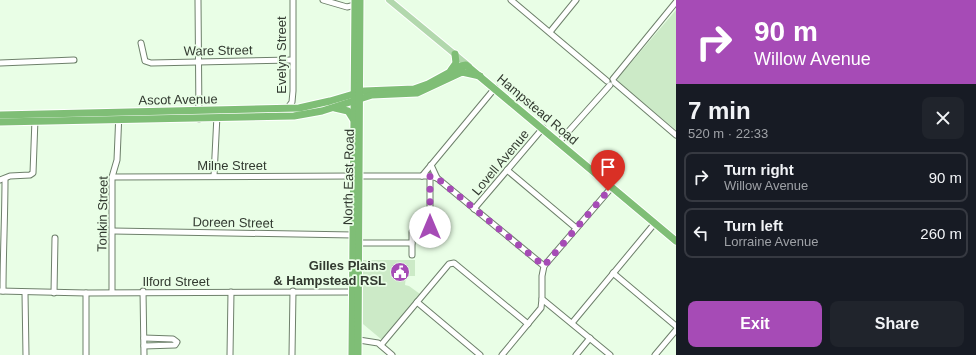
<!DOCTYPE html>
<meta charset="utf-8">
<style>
body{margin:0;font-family:Helvetica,sans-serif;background:#20242c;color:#f1f3f6;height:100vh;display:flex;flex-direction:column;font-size:15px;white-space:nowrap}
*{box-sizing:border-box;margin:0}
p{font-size:13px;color:#9ea1a6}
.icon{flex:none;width:22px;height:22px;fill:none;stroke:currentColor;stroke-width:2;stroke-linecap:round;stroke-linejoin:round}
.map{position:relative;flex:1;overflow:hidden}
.side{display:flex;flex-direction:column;background:#171b24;width:300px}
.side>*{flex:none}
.banner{background:#a64bb6;color:#fff;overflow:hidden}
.pin{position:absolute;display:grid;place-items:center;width:34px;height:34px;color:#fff;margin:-41px -17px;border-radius:50% 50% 50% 0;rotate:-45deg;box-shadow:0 0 4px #0007}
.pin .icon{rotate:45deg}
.me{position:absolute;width:44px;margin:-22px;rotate:0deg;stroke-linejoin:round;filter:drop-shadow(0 0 3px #0008)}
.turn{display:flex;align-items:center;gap:14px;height:84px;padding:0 12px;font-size:18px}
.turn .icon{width:52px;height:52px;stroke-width:2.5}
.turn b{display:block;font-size:28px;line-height:34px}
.round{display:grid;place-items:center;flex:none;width:42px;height:42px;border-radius:8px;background:#20242c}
.headline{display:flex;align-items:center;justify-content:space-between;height:68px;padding:0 12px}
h1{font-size:24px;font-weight:800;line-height:30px}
.action{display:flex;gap:8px;margin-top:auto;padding:8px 12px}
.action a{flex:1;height:46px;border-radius:8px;background:#a64bb6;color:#fff;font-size:16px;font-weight:800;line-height:46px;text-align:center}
.action a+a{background:#20242c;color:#f1f3f6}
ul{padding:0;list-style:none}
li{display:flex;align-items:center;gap:12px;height:50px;margin:0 8px 6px;padding:0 4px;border:2px solid #363941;border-radius:8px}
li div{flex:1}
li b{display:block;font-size:15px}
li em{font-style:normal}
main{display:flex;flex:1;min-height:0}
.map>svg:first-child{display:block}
.green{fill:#cceac7}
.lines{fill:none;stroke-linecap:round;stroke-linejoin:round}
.minor-casing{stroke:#6e806b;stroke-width:7}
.major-casing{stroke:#fff;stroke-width:8}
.highway-casing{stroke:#fff;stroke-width:9}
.minor{stroke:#fff;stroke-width:5}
.major{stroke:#b2d8ad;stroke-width:6}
.highway{stroke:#7fbe76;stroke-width:7}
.route{stroke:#a64bb6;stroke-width:7;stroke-dasharray:0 12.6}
.labels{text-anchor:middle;stroke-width:3.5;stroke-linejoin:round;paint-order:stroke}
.street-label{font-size:13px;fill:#323a30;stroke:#e9fee6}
.poi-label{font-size:13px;font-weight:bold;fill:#323a30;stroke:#e9fee6;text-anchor:end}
</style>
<main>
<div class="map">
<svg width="676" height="355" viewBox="0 0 676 355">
<rect width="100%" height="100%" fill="#e9fee6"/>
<g class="green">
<polygon points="676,10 676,130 620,84 617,79"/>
<polygon points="363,260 415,260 415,276 406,276 405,285 409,286 420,294 383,338 381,339 363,324"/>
</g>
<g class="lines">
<defs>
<g id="minor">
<polyline points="198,0 199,119"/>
<polyline points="323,0 347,7 355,5"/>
<polyline points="511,0 607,81"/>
<polyline points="550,32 576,0"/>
<polyline points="141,43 145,61 151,63 292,60"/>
<polyline points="0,63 74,60"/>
<polyline points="613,79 676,2"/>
<polyline points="614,82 676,135"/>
<polyline points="287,109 292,102 293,91 293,0"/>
<polyline points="559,142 610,85"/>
<polyline points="431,165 437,178"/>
<polyline points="507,170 576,228"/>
<polyline points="214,176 217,115"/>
<polyline points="359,176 430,176 437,178 544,266 542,276 542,299 610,355"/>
<polyline points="422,176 495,88"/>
<polyline points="430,176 430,227 437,238"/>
<polyline points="112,177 353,176"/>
<polyline points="0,180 10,176 30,175 33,173 35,119"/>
<polyline points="474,209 543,128"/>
<polyline points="113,231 353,235"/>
<polyline points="359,243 412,243"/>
<polyline points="412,255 412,232"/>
<polyline points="544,266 612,187"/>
<polyline points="613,273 676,326"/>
<polyline points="0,291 86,293 352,292"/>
<path d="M3 291C3 253 5 216 5 179"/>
<polyline points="143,291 144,355"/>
<polyline points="112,292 112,177 117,160 119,112"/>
<polyline points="25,293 26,355"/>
<polyline points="54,293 55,238"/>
<polyline points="417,302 480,355"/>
<polyline points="572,323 655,223"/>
<polyline points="144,338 173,339 177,342 175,345 144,346"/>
<polyline points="359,340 378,343 392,355"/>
<polyline points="381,345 449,264 454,263 528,324"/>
<polyline points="86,355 86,293"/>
<polyline points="230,355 231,292"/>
<polyline points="292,355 293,291"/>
<polyline points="502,355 541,308 542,299"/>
<polyline points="576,355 590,338"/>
<polyline points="655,355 676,330"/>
</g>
<polyline id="major" points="389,0 469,66"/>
<g id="highway">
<polyline points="451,70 456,63 455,54"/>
<polyline points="335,108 348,111 353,119"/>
<polyline points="0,115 299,108 330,101 364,91 414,89 428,84 461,66 466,65 676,241"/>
<polyline points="0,122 294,116 322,111 372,95 417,93 462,72 480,76"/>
<polyline points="352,355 355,0"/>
<polyline points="358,355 360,0"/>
</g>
</defs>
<use href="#minor" class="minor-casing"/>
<use href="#major" class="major-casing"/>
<use href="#highway" class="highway-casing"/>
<use href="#minor" class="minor"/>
<use href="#major" class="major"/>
<use href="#highway" class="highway"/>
</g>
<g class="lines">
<polyline class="route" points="430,227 430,176 437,178 544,266 608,191"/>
</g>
<defs>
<symbol id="civic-disc" viewBox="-11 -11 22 22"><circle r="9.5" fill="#a64bb6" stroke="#e9fee6"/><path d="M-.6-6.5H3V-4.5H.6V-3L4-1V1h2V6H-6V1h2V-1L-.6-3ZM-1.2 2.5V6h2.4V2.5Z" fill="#fff"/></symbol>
</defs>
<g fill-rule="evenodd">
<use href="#civic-disc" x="389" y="261" width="22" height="22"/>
</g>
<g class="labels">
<g class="street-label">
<text transform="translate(218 50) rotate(-1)" y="5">Ware Street</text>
<text transform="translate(281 55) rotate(-90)" y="5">Evelyn Street</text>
<text transform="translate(178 99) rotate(-1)" y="5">Ascot Avenue</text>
<text transform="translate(538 109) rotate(40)" y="5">Hampstead Road</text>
<text transform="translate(500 162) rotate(-50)" y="5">Lovell Avenue</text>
<text x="232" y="170">Milne Street</text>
<text transform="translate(348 177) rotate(-89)" y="5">North East Road</text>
<text transform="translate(102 214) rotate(-89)" y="5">Tonkin Street</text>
<text transform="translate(233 222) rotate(1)" y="5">Doreen Street</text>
<text x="176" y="286">Ilford Street</text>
</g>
<g class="poi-label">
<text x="386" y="270">Gilles Plains<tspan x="386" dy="15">&amp; Hampstead RSL</tspan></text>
</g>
</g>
</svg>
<div class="pin" style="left:608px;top:191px;background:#d93025"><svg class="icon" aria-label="arrive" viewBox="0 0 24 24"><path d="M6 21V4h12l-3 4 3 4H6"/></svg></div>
<svg class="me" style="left:430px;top:227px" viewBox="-20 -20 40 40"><circle r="19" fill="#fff"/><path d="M0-13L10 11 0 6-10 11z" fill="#a64bb6"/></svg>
</div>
<section class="side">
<div class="banner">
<div class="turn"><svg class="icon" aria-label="right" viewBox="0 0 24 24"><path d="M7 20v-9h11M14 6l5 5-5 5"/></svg><div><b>90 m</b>Willow Avenue</div></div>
</div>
<div class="headline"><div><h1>7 min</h1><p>520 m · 22:33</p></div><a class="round"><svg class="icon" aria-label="close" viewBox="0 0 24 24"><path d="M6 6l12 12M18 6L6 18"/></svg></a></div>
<ul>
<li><svg class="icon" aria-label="right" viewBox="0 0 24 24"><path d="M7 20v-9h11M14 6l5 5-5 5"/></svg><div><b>Turn right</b><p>Willow Avenue</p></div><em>90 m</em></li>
<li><svg class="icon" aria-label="left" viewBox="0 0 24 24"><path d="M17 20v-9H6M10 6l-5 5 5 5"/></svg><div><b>Turn left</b><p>Lorraine Avenue</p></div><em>260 m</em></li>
</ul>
<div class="action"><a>Exit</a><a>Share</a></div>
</section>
</main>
